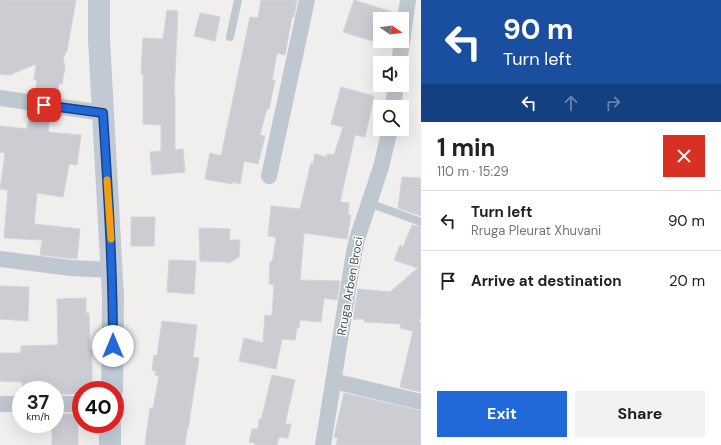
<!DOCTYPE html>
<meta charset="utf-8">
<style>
body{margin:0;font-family:"DM Sans",sans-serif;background:#f2f2f2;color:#202124;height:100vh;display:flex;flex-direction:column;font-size:15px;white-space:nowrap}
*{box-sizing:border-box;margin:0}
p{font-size:13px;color:#757577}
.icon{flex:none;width:22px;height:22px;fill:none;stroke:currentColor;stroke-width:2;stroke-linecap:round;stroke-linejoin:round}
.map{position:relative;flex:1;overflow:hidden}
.panel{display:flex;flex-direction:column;background:#fff;width:300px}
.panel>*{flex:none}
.banner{background:#1a4fa0;color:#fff;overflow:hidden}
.needle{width:26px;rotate:103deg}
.buttons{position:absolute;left:373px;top:12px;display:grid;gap:8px}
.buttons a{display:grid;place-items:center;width:36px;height:36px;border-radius:0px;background:#fff;box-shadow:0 4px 16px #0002;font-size:20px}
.speed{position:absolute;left:12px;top:381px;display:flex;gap:8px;font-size:20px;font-weight:700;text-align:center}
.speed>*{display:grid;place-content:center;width:52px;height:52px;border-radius:50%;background:#fff;box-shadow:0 4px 16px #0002;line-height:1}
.speed small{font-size:10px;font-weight:400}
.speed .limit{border:6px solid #d22;background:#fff;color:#111}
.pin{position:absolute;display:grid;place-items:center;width:34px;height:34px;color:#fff;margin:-17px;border-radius:8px;box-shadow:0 2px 6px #0006}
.me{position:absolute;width:44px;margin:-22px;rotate:0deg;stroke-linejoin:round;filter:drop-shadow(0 0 3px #0008)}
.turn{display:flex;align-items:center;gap:14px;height:84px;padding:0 16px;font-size:18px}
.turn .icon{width:52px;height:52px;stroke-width:2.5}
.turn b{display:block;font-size:28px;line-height:34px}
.lanes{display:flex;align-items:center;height:38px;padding:0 16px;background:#0003;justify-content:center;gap:20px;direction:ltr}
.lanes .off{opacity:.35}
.round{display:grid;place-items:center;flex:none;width:42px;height:42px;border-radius:0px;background:#f2f2f2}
.overview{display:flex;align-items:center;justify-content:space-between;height:68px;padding:0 16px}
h1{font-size:24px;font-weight:700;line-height:30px}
.button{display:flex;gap:8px;margin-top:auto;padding:8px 16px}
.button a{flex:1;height:46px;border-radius:0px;background:#2169d8;color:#fff;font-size:16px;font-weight:700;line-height:46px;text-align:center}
.button a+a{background:#f2f2f2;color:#202124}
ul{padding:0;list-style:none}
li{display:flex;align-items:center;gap:12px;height:60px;padding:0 16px;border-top:1px solid #e0e0e0}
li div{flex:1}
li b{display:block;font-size:15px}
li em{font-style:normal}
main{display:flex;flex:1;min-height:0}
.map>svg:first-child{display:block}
.building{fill:#cbcdd3;stroke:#d2d4da}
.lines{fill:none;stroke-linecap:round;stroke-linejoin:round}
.lane{stroke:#bfc8d0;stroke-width:8}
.street{stroke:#bfc8d0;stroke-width:16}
.secondary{stroke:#c0c9d4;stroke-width:22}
.route-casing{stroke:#15448c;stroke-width:10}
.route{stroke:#2169d8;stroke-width:7}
.slow{stroke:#f59e0b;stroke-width:7}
.labels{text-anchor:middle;stroke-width:3;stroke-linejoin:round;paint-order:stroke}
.street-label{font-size:12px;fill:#47515b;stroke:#fff}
</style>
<main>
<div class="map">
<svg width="421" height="445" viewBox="0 0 421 445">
<rect width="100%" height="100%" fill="#f1eeee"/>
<g class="building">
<polygon points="0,0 76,0 67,51 63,58 65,67 62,84 59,84 57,97 35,93 37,80 34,80 36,64 10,75 0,74"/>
<polygon points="261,0 297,0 294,17 292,17 285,55 277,53 272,80 275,80 269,109 267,108 260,135 265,136 258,164 244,161 240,184 233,182 232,184 205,179 210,153 221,156 250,17 258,18"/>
<polygon points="354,0 392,12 390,19 380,19 380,41 383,41 382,44 343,32"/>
<polygon points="167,10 178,11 174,95 175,95 175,150 183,149 185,172 152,175 150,152 161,151 161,125 143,124 143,74 141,74 143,38 163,39"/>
<polygon points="200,13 220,17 215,41 194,36"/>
<polygon points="341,87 374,96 365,137 355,135 340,202 349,203 348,215 351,215 347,239 304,233 300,280 340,281 337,300 324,298 321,322 300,320 299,328 297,328 295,340 282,339 276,369 239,361 244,338 263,343 265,315 272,316 274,285 269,284 270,263 273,259 276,237 268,236 271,206 300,209 311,163 313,164 315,154 327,157 327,154 334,155 343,127 331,124"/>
<polygon points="30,112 50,115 48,132 81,135 77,165 69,164 63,197 37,193 34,224 80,229 77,259 40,255 42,240 4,238 8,190 0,189 5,153 0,152 0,126 27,129"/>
<polygon points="402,177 421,178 421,216 398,208"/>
<polygon points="131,217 155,217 154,246 131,246"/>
<polygon points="412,225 421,227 421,315 419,322 421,323 421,392 400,387 413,331 400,328 401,324 364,322 364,319 353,319 358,289 390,292 418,268 394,260 400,245 403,247"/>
<polygon points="199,228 230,229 229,240 240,240 239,257 229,263 226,262 200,261"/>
<polygon points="169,260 196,261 194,294 167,292"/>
<polygon points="0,286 29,287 28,321 0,319"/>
<polygon points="86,298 86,313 89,313 90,350 92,350 92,390 81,390 81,394 61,394 60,390 23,390 22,382 0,381 0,353 21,353 21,346 58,345 57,299"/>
<polygon points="162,321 197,325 193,357 199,358 188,429 187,429 185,445 145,445 150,408 153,408 159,376 155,375 156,371 152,370 154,355 157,356"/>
<polygon points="272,375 295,380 285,424 291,424 288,438 279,437 277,445 255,445 255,443 249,442 252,429 258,429 259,419 261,420"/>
<polygon points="344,393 421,411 421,445 336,445 338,438 334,437"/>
<polygon points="61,414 78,414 78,445 52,445 52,424 55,424 55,418 61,418"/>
</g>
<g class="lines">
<g class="lane">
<polyline points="230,37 238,0"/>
<polyline points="369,203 421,222"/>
</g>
<g class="street">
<polyline points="399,63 408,0"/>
<polyline points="0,98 103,113"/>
<polyline points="393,107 396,85"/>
<polyline points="269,176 307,0"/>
<polyline points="0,259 71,268 112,270"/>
<polyline points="333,381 421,402"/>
<polyline points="0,404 21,404"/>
<polyline points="55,404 81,404"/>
<polyline points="323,445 354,253 357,239 381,167 390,129"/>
</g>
<g class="secondary">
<polyline points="99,0 99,39 113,297 112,390"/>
<polyline points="110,445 110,424"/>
</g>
</g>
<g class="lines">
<defs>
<path id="route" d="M44 105 103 113C108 191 113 268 113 346"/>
</defs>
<use href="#route" class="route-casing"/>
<use href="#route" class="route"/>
<polyline class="slow" points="107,180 111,239"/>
</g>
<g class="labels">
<g class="street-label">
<text transform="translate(350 286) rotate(-80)" y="4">Rruga Arben Broci</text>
</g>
</g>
</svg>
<div class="buttons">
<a><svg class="needle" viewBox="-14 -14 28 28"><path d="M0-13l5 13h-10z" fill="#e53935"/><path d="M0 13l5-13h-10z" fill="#757577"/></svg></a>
<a><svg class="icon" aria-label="sound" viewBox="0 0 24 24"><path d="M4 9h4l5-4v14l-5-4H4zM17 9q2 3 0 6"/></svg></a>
<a><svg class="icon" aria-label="search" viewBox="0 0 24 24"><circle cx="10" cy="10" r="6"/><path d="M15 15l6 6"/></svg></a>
</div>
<div class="speed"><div>37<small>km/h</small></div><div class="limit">40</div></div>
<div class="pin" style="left:44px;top:105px;background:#d93025"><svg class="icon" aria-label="arrive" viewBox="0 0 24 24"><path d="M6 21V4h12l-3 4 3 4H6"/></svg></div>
<svg class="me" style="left:113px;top:346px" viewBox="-20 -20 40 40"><circle r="19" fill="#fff"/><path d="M0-13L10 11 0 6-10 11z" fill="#2169d8"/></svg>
</div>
<section class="panel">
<div class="banner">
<div class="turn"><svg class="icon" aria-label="left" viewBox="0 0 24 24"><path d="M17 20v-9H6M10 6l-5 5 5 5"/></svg><div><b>90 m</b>Turn left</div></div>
<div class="lanes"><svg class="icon" aria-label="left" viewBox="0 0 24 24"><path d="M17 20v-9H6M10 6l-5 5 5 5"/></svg><svg class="icon off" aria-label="ahead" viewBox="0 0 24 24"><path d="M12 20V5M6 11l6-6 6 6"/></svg><svg class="icon off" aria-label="right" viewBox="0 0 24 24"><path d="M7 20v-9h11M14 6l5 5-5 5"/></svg></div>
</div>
<div class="overview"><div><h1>1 min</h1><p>110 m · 15:29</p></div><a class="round" style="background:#d93025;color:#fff"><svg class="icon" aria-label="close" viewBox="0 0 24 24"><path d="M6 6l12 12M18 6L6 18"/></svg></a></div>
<ul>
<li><svg class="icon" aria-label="left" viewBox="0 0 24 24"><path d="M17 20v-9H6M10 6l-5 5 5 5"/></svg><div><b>Turn left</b><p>Rruga Pleurat Xhuvani</p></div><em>90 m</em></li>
<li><svg class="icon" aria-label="arrive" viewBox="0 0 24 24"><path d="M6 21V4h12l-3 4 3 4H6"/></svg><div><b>Arrive at destination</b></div><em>20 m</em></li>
</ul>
<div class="button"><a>Exit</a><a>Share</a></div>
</section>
</main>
